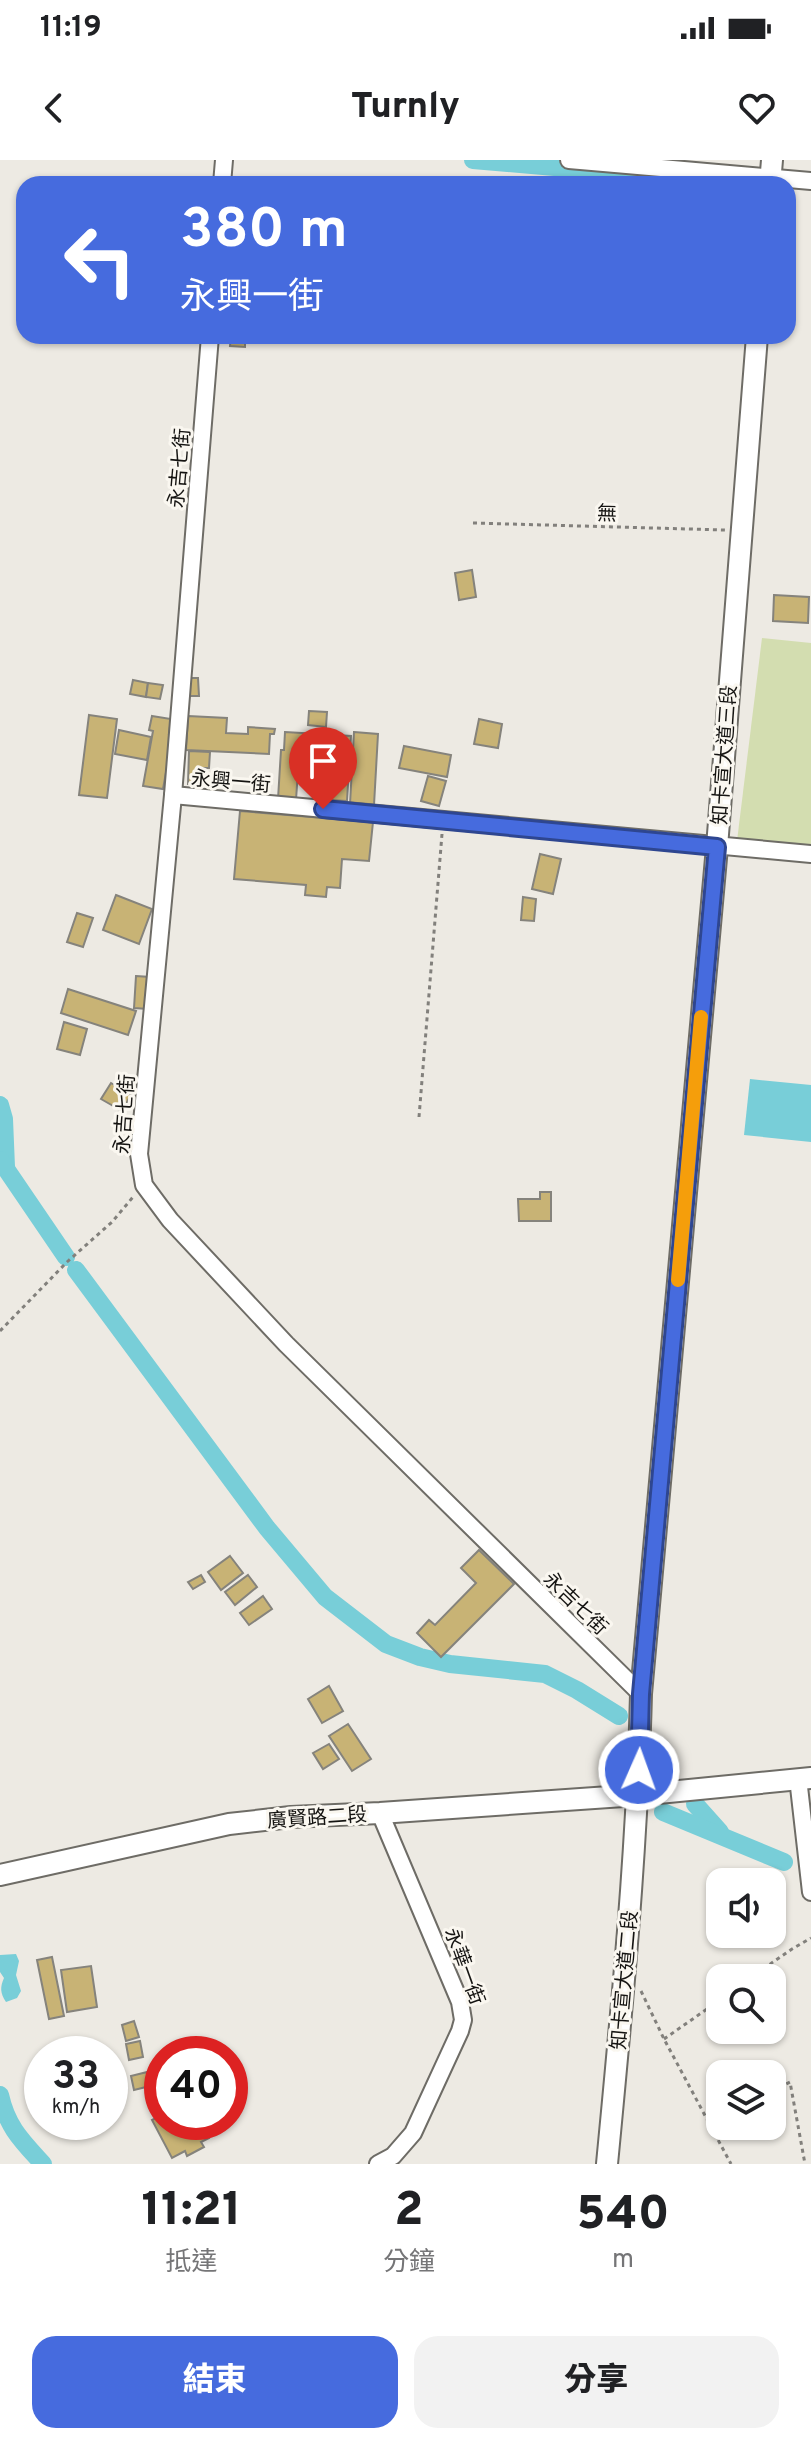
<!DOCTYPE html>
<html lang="zh-TW">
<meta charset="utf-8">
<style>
body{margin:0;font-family:Overpass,"Noto Sans TC",sans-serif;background:#f2f2f2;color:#202124;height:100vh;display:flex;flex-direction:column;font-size:30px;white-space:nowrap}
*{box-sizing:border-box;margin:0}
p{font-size:26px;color:#757577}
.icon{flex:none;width:44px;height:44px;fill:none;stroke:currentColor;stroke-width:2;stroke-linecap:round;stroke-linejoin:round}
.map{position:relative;height:2004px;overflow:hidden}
.sheet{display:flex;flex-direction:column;background:#fff;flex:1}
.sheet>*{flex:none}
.top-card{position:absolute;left:16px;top:16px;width:780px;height:168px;border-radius:24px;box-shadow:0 2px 6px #0004;background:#466bde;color:#fff;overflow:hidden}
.controls{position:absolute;left:706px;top:1708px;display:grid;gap:16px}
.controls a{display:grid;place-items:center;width:80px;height:80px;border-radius:16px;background:#fff;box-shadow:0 2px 6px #0004;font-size:40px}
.speed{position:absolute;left:24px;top:1876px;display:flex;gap:16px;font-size:40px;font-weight:700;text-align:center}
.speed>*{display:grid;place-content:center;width:104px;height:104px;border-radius:50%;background:#fff;box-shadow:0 2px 6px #0004;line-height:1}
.speed small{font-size:20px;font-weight:400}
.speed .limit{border:12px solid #d22;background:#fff;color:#111}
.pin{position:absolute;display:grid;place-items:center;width:68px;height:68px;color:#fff;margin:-82px -34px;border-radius:50% 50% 50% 0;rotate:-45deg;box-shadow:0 0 8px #0007}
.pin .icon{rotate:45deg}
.me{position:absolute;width:88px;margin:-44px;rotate:2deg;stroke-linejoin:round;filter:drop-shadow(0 0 6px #0008)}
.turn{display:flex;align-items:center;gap:28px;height:168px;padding:0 32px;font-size:36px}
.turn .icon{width:104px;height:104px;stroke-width:2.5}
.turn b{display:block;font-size:56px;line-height:68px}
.eta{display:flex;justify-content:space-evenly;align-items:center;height:136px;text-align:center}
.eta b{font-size:48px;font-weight:800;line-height:56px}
.action{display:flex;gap:16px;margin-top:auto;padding:16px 32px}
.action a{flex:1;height:92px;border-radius:24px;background:#466bde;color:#fff;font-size:32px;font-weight:800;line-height:92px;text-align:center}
.action a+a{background:#f2f2f2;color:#202124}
.status{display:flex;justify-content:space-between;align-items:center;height:56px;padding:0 40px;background:#fff;direction:ltr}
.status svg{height:22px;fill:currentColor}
header{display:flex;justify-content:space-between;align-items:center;height:104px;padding:0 32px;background:#fff;font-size:36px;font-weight:800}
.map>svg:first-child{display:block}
.green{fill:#d3ddb0}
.water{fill:#78ced8}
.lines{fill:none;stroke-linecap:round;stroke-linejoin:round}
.canal{stroke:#78ced8;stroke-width:18}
.building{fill:#c8b375;stroke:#85837c;stroke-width:2}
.minor-casing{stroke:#6e6c66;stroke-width:20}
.tertiary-casing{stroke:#6e6c66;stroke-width:24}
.path{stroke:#82807c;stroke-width:3;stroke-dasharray:4 4;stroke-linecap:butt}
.minor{stroke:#fff;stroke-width:16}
.tertiary{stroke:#fff;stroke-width:20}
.route-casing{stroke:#2e4690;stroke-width:20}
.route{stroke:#466bde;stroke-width:14}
.slow{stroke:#f59e0b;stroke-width:14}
.labels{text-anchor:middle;stroke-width:6;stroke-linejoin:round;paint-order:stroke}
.street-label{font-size:20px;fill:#151412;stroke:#faf7f0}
</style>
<div class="status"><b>11:19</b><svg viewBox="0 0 49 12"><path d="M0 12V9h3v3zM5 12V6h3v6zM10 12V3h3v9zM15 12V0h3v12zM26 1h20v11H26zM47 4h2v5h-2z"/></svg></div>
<header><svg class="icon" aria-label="back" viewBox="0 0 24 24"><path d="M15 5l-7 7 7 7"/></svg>Turnly<svg class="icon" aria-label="heart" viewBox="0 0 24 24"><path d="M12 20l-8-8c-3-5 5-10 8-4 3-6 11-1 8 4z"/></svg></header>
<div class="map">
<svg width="811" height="2004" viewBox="0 0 811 2004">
<rect width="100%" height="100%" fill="#edeae3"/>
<polygon class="green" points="762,478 811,483 811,688 737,681"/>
<g class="water">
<polygon points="750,919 811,925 811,982 744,975"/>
<path d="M16 1794 19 1801 16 1815 21 1831 17 1838 6 1842C0 1833 0 1827 4 1818L0 1812V1795Z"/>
</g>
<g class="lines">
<g class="canal">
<polyline points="473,0 749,24"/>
<polyline points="0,945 4,959 6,1007"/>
<polyline points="0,1000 66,1097"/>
<polyline points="76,1110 267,1368 325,1437 386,1484 420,1497 450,1504 545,1514 577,1530 619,1556"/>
<polyline points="695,1644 720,1672"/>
<polyline points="663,1652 784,1702"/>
<path d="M0 1935C7 1967 22 1981 43 2004"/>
</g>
</g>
<g class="building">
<polygon points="231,176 245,176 245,187 230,186"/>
<polygon points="472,410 476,437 459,440 455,413"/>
<polygon points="774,435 809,437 808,463 773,461"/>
<polygon points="187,518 198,518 199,536 188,536"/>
<polygon points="133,520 148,523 146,537 130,534"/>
<polygon points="148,523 163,525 160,539 146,537"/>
<polygon points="309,551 327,552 326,567 308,565"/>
<polygon points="89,555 117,559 107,638 79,635"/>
<polygon points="152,556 171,559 169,574 173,574 163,629 143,626 153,571 149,570"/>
<polygon points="188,556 227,558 226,573 248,574 248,567 275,569 274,574 270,574 269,594 186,590"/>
<polygon points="479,559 502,564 498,588 474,584"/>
<polygon points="119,570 151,577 147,600 115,594"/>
<polygon points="285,572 351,576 347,641 330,640 332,598 299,596 296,640 278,639 281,590 284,590"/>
<polygon points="354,572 378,574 374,645 350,644"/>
<polygon points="404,586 451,595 447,617 399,608"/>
<polygon points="189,591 210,592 209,608 197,608 196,624 188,624"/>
<polygon points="428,616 446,621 439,646 421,641"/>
<polygon points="240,651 373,662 369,701 342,699 340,728 327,727 326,737 305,735 306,725 234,719"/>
<polygon points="540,694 561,699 553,734 532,729"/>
<polygon points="116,735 152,749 139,784 103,770"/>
<polygon points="523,737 536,739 534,761 521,760"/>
<polygon points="77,753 93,758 83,787 67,782"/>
<polygon points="136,816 150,817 148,849 134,848"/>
<polygon points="68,829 136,851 128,875 61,853"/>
<polygon points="64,862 87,869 80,895 57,889"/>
<polygon points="111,923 131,935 122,951 101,939"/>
<polygon points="540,1032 551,1032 551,1061 519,1061 518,1039 540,1039"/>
<polygon points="479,1390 514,1424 441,1497 417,1473 429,1460 435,1465 476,1423 461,1408"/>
<polygon points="230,1396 243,1413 221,1430 208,1412"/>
<polygon points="201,1415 205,1422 193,1429 188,1422"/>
<polygon points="248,1415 257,1427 235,1445 225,1432"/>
<polygon points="263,1436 272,1449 249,1465 240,1453"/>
<polygon points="329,1526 343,1551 322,1563 308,1539"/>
<polygon points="348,1564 371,1599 352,1611 329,1576"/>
<polygon points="329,1584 339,1599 323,1609 313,1593"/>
<polygon points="52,1797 64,1856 49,1859 37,1800"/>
<polygon points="91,1806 97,1847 67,1852 61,1810"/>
<polygon points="134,1861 139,1877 126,1881 122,1865"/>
<polygon points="140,1881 143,1897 129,1900 126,1884"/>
<polygon points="147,1912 150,1926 134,1930 131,1916"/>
<polygon points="162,1955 162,1962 201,1962 209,1978 201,1982 204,1987 187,1996 185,1991 172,1998 152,1960"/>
</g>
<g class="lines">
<defs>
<g id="minor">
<polyline points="569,0 811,21"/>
<polyline points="222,24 224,0"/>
<polyline points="210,176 173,635 139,994 144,1025 170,1060 286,1184 641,1534"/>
<polyline points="173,635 811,694"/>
<polyline points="798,1618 811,1732"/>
<polyline points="378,2004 393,1996 413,1973 460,1871 463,1860 460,1842 380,1653"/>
</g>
<g id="tertiary">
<polyline points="770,24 772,0"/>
<polyline points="0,1715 229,1664 291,1657 380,1653 638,1635 811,1618"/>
<path d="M607 2004C622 1848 637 1691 641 1534L717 687 757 176"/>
</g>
</defs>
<use href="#minor" class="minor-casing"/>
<use href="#tertiary" class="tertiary-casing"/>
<g class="path">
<polyline points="473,363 725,370"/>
<polyline points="419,957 442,674"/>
<polyline points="0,1171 67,1102 112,1062 133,1037"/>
<polyline points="750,1818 792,1789 811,1778"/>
<polyline points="641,1831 664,1879 731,2004"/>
<polyline points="664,1879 720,1840"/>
<polyline points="772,1931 790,1922 805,2004"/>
<polyline points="709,1961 720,1956"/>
</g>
<use href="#minor" class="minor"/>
<use href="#tertiary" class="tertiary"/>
</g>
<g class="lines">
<defs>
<polyline id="route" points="323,649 717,687 641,1534 639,1610"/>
</defs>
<use href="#route" class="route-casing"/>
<use href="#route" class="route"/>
<polyline class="slow" points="678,1120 701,857"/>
</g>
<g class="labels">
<g class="street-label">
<text transform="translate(179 308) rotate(-85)" y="7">永吉七街</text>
<text transform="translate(607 353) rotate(2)" y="7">無</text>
<text transform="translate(724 595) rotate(-86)" y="7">知卡宣大道三段</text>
<text transform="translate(231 621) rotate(5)" y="7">永興一街</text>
<text transform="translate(124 954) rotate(-86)" y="7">永吉七街</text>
<text transform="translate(576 1443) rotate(44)" y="7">永吉七街</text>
<text transform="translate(317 1657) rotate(-4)" y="7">廣賢路二段</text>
<text transform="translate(465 1806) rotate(70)" y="7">永華一街</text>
<text transform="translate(624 1820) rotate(-85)" y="7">知卡宣大道二段</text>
</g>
</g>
</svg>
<div class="controls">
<a><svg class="icon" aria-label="sound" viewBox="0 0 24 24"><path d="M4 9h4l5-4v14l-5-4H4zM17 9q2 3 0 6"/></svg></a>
<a><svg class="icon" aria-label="search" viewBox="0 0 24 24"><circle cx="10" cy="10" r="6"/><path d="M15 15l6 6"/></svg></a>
<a><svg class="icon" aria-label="layers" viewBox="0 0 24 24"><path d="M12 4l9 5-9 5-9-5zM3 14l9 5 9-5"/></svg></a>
</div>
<div class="speed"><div>33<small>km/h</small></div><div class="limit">40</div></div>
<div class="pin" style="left:323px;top:649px;background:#d93025"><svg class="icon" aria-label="arrive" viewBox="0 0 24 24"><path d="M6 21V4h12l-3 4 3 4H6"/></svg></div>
<svg class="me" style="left:639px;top:1610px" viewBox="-20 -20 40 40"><circle r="17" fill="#466bde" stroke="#fff" stroke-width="3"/><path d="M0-11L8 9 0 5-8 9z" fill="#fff"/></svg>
<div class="top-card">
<div class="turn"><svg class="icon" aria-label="left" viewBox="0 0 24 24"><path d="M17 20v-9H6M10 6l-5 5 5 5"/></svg><div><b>380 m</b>永興一街</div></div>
</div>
</div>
<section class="sheet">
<div class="eta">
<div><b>11:21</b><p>抵達</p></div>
<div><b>2</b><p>分鐘</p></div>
<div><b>540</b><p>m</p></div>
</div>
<div class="action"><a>結束</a><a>分享</a></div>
</section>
